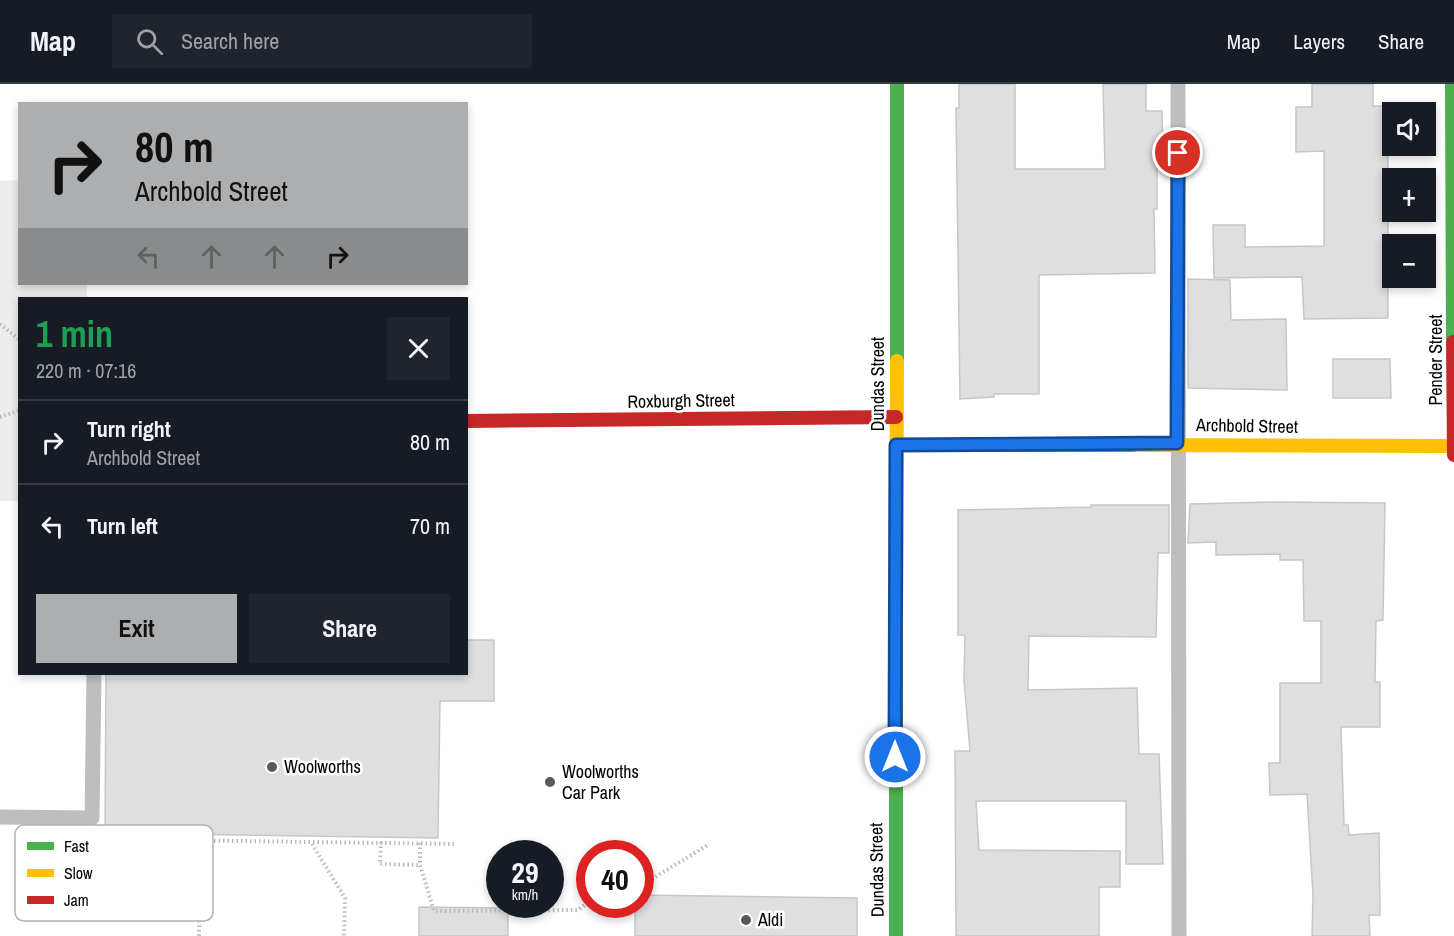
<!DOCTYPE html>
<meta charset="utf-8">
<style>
body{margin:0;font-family:"Archivo Narrow",sans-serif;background:#20242c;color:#f1f3f6;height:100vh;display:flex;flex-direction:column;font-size:22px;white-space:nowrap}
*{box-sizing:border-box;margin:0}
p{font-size:20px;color:#9ea1a6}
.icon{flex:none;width:33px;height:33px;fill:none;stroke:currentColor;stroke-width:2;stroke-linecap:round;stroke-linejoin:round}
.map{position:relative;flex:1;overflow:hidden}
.panel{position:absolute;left:18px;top:213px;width:450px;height:378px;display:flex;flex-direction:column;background:#171b24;border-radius:0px;box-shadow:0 3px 9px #0003}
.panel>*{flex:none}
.banner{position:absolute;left:18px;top:18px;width:450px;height:183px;border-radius:0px;box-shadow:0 3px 9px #0003;background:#adaeaf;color:#111;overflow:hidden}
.tools{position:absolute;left:1382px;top:18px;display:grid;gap:12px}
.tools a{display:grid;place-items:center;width:54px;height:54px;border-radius:0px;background:#171b24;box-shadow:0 3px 9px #0003;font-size:30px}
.speed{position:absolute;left:486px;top:756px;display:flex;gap:12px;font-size:30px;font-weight:700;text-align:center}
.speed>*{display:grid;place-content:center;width:78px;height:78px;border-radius:50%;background:#171b24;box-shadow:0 3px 9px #0003;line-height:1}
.speed small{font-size:15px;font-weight:400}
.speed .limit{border:9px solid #d22;background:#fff;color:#111}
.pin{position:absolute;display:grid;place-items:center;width:51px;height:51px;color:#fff;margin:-26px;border:3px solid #fff;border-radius:50%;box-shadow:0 2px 6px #0007}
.me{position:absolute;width:66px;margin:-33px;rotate:0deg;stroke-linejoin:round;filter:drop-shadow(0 0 4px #0008)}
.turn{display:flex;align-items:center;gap:21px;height:126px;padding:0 18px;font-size:27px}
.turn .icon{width:78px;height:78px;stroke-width:2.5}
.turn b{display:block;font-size:42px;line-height:51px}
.lanes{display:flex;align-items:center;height:57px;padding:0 18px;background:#0003;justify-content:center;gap:30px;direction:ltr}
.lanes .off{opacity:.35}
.round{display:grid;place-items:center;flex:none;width:63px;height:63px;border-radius:0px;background:#20242c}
.headline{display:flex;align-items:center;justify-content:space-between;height:102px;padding:0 18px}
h1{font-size:36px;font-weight:800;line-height:45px;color:#1e9e55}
.button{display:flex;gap:12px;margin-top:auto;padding:12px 18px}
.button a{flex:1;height:69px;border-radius:0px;background:#adaeaf;color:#111;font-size:24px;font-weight:800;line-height:69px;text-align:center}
.button a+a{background:#20242c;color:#f1f3f6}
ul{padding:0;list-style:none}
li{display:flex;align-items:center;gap:18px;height:84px;padding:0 18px;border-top:2px solid #363941}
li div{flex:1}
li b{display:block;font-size:22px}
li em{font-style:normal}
header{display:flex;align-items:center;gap:36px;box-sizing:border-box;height:84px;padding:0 30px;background:#171b24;border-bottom:2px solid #363941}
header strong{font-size:28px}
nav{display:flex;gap:33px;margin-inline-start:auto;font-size:21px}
.search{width:420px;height:54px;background:#20242c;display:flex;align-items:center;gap:15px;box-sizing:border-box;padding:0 21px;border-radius:0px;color:#9ea1a6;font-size:22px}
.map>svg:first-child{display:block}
.green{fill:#ececec}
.building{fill:#dfdfdf;stroke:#c7c7c7;stroke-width:1.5}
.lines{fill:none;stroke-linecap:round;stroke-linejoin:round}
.path{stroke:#b9b9b9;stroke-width:4;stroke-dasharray:1.5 3;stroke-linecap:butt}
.lane{stroke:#bebebe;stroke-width:15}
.fast{stroke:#4caf50;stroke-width:14}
.slow{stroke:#ffc107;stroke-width:14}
.jam{stroke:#c62828;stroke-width:14}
.route-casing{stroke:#114b97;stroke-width:15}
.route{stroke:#1a73e8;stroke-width:10}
.poi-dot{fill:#595959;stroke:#fff;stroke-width:2}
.labels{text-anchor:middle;stroke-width:5;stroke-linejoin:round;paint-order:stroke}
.street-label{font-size:18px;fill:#000;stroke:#fff}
.poi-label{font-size:18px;fill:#000;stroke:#fff;text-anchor:start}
.key{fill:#fff;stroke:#b2b2b2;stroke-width:1.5}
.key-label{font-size:16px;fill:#000}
</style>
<header>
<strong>Map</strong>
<div class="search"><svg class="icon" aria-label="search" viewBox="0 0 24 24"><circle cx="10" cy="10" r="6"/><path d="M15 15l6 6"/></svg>Search here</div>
<nav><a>Map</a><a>Layers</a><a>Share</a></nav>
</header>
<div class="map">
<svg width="1454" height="852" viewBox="0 0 1454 852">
<rect width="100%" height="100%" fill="#fff"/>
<polygon class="green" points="19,96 20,200 87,200 87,214 20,214 19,417 0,417 0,97"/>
<g class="building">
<polygon points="959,0 1015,0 1015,85 1105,85 1103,0 1146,0 1146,27 1162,27 1163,72 1157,72 1157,125 1154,125 1155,189 1039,191 1039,310 994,310 994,313 960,315 956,24 959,24"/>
<polygon points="1312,0 1373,0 1373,22 1388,22 1388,234 1304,235 1302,193 1214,194 1213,141 1245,141 1245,163 1324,162 1324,67 1296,68 1296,23 1312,23"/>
<polygon points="1188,195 1230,196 1231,236 1286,235 1287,306 1188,304"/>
<polygon points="1333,275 1390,275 1391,314 1333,314"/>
<polygon points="1276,418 1385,419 1383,536 1376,537 1375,598 1380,598 1380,643 1341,643 1344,741 1348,741 1349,751 1379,749 1380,831 1369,831 1370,852 1312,852 1313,811 1307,710 1270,711 1269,679 1280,679 1280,599 1321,599 1321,537 1304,537 1303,476 1280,476 1280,470 1216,471 1216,458 1188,459 1190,420"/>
<polygon points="1091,421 1169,421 1169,469 1158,469 1156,553 1029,552 1028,606 1137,604 1139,670 1159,670 1163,780 1126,780 1126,717 976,717 979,766 1120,767 1120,803 1099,803 1099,852 956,852 955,667 970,667 964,596 965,551 958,551 958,426 1091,423"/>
<polygon points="466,556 494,556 494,617 440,617 438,754 105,749 106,590 466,590"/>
<polygon points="640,811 857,814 857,852 635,852 635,820 640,820"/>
<polygon points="419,823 508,824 508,852 419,852"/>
</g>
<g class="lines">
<g class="path">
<polyline points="0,240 20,256"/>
<polyline points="0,333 20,326"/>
<polyline points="97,755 456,760"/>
<path d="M195 756C195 788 200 820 199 852"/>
<polyline points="381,758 380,780 420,781"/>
<polyline points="420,759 420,781 434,827 578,826 590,817"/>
<polyline points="312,760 345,814 344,852"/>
<polyline points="640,802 708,761"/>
</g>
<g class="lane">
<polyline points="1178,0 1179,852"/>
<polyline points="0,733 92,734 94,590"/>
</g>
<g class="fast">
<polyline points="1452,0 1453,258"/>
<polyline points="897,277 897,0"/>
<polyline points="896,361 1137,361"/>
<polyline points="896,852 896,554"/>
</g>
<g class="slow">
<polyline points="1137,361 1454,362"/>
<polyline points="896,554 897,277"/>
</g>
<g class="jam">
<polyline points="1453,258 1454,371"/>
<polyline points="466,337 896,333"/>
</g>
</g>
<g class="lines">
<defs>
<polyline id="route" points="895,673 896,361 1177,359 1178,69"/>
</defs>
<use href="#route" class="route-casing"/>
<use href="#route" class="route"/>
</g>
<g class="poi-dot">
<circle cx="272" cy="683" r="6"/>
<circle cx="550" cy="698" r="6"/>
<circle cx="746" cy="836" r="6"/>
</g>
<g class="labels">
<g class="street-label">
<text transform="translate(1436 276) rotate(-90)" y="6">Pender Street</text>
<text transform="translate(878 300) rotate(-90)" y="6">Dundas Street</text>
<text transform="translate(681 317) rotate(-1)" y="6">Roxburgh Street</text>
<text transform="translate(1247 342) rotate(1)" y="6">Archbold Street</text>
<text transform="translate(877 786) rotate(-91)" y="6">Dundas Street</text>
</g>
<g class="poi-label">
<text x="284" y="689">Woolworths</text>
<text x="562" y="694">Woolworths<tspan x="562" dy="21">Car Park</tspan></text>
<text x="758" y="842">Aldi</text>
</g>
</g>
<rect x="15" y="741" width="198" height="96" rx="9" class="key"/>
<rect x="27" y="758" width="27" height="8" fill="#4caf50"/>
<rect x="27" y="785" width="27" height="8" fill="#ffc107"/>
<rect x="27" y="812" width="27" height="8" fill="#c62828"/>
<g class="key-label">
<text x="64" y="768">Fast</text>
<text x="64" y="795">Slow</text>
<text x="64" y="822">Jam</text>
</g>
</svg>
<div class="tools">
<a><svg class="icon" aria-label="sound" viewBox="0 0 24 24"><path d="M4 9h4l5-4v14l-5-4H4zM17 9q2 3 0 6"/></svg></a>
<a>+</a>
<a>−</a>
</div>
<div class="speed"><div>29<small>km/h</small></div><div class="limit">40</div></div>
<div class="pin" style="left:1178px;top:69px;background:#d93025"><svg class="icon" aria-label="arrive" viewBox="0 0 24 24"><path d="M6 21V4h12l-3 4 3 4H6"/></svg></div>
<svg class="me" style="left:895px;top:673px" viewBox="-20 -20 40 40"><circle r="17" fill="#1a73e8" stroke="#fff" stroke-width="3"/><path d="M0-11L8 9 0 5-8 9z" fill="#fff"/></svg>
<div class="banner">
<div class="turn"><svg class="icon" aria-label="right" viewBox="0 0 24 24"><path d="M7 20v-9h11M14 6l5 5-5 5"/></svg><div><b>80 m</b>Archbold Street</div></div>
<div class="lanes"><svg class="icon off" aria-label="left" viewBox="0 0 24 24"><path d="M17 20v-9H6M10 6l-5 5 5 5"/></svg><svg class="icon off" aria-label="ahead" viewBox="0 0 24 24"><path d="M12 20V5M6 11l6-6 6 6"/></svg><svg class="icon off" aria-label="ahead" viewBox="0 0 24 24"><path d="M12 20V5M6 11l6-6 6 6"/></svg><svg class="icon" aria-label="right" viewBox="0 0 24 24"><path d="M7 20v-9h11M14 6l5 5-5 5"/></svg></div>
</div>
<section class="panel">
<div class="headline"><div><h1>1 min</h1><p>220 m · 07:16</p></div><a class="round"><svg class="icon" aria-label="close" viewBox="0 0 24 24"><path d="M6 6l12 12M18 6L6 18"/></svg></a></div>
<ul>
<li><svg class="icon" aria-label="right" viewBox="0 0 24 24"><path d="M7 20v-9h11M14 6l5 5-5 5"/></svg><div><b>Turn right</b><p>Archbold Street</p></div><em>80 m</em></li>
<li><svg class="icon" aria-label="left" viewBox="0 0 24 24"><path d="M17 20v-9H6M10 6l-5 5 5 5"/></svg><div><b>Turn left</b></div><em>70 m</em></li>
</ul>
<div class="button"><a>Exit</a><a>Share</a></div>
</section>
</div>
